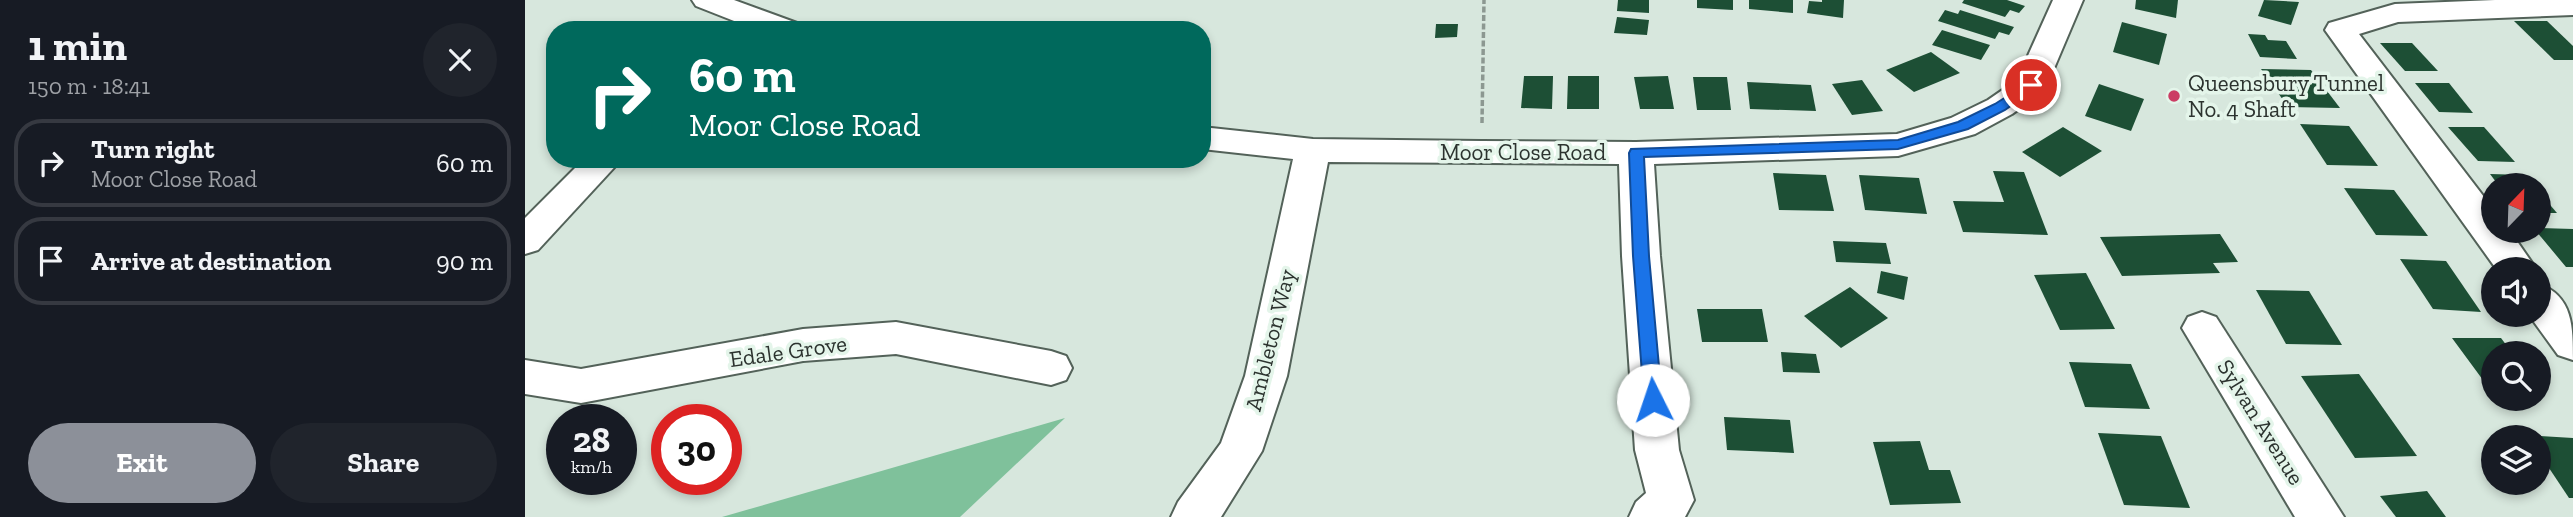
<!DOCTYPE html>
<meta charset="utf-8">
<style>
body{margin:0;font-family:"Zilla Slab",serif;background:#20242c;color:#f1f3f6;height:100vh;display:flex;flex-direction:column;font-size:26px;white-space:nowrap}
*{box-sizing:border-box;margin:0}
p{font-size:23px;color:#9ea1a6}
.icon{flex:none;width:38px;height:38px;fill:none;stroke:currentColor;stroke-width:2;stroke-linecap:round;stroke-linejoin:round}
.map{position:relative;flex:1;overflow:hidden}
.drawer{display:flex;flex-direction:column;background:#171b24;width:525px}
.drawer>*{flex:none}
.guide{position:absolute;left:21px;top:21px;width:665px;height:147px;border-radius:28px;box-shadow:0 4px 10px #0003;background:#00695c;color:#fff;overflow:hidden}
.needle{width:46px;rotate:23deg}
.fabs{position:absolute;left:1956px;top:173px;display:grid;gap:14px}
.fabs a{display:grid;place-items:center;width:70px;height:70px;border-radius:50%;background:#171b24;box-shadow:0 4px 10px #0003;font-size:35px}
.speed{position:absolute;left:21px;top:404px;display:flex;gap:14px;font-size:35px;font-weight:700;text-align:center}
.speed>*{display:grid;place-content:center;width:91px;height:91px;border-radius:50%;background:#171b24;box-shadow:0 4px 10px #0003;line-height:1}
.speed small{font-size:18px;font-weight:400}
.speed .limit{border:10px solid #d22;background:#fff;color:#111}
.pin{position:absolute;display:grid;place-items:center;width:60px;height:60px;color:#fff;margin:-30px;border:4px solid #fff;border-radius:50%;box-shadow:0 2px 7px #0007}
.me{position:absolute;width:77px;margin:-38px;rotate:356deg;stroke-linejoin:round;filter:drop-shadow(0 0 5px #0008)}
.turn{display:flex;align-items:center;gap:24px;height:147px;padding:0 28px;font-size:32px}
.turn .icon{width:91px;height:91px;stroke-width:2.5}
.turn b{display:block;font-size:49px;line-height:60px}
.round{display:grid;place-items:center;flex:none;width:74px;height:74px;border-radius:37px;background:#20242c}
.headline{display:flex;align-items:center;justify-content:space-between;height:119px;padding:0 28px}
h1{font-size:42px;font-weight:700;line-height:52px}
.button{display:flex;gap:14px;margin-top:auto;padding:14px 28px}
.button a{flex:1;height:80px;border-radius:42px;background:#8c9099;color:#fff;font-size:28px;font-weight:700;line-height:80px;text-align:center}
.button a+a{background:#20242c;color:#f1f3f6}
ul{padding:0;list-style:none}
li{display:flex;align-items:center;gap:21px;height:88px;margin:0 14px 10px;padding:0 14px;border:4px solid #363941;border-radius:28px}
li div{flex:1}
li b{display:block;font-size:26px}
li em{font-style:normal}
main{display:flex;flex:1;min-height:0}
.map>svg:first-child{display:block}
.green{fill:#7fc19b}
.building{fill:#1d4f35}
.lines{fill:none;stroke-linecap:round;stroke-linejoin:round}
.street-casing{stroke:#536259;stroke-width:4}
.path{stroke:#8c9891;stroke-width:3.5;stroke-dasharray:6 2.5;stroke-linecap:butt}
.street{fill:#fff;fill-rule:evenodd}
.route{fill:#1a73e8;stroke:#114b97;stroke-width:2}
.poi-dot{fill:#cb3c64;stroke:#e4f5ea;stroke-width:2.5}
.labels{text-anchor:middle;stroke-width:7;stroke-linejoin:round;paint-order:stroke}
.poi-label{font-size:23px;fill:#2c332f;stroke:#e4f5ea;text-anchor:start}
.street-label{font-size:23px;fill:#2c332f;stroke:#e4f5ea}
</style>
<main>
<section class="drawer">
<div class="headline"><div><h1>1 min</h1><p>150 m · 18:41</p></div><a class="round"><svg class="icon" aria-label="close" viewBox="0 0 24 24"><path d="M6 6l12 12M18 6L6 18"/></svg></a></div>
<ul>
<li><svg class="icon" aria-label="right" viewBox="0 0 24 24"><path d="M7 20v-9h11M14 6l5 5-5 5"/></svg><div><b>Turn right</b><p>Moor Close Road</p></div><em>60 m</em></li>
<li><svg class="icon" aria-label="arrive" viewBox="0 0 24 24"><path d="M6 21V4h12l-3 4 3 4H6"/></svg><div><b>Arrive at destination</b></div><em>90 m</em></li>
</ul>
<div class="button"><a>Exit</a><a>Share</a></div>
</section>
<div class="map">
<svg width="2048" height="517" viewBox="0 0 2048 517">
<rect width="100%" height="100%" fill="#d7e7dd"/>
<polygon class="green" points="540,418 435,517 197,517"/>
<g class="building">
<polygon points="1093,0 1124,0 1124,13 1092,11"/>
<polygon points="1172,0 1208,0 1208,10 1172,8"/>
<polygon points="1224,0 1268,0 1268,13 1224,9"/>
<polygon points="1297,0 1319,0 1318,18 1282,13 1284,1 1297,2"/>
<polygon points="1439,0 1482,0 1500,6 1494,13 1485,10 1480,17 1437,3"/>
<polygon points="1611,0 1653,0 1651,18 1610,9"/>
<polygon points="1739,0 1774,2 1766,25 1733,16"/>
<polygon points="1420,10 1433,14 1435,10 1489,27 1484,35 1474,32 1470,39 1413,21"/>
<polygon points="1092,17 1124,20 1122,35 1089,33"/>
<polygon points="1989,21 2022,21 2048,46 2048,60 2029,60"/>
<polygon points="1597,22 1642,34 1634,65 1588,52"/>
<polygon points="911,24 933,24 932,37 910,38"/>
<polygon points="1417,30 1465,45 1456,60 1407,45"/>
<polygon points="1723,34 1740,35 1743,40 1761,41 1772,59 1735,57"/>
<polygon points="1855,43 1887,43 1913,71 1880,71"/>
<polygon points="1406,52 1435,73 1389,92 1361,70"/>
<polygon points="1736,69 1786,70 1815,108 1763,107"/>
<polygon points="999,76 1028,76 1027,109 996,108"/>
<polygon points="1043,76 1074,76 1074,109 1042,109"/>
<polygon points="1143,76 1149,109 1115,109 1109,77"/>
<polygon points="1168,77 1202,77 1206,110 1172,110"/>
<polygon points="1337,80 1358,111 1327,115 1307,84"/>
<polygon points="1222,82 1286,85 1291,111 1225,109"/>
<polygon points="1890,83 1924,83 1948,113 1914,112"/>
<polygon points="1574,84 1619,99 1606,131 1560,116"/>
<polygon points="1775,124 1824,126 1853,166 1802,165"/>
<polygon points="1538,127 1577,151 1535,177 1497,152"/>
<polygon points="1923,127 1959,127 1990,162 1953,161"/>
<polygon points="1468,171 1499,172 1523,235 1438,232 1428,201 1479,202"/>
<polygon points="1248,173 1301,175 1309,211 1254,210"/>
<polygon points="1965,174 2001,175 2009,186 1974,186"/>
<polygon points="1334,175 1394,178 1402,214 1340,210"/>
<polygon points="1819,188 1869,190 1903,236 1851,235"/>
<polygon points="2014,192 2032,213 2014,213"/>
<polygon points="2014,228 2048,229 2048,267 2041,267 2011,231 2014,231"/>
<polygon points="1695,234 1713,262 1688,263 1695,273 1597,276 1575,237"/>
<polygon points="1308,241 1361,243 1366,264 1311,262"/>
<polygon points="1875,259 1921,261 1956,312 1908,309"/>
<polygon points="1356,271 1383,277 1379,300 1352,293"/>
<polygon points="1561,273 1590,329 1535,330 1509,275"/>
<polygon points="1325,287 1363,318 1316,348 1279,316"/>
<polygon points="1731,290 1784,291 1817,345 1761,344"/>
<polygon points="1172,309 1237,309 1243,342 1177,342"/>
<polygon points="1927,338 1976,338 1988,354 1969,354 1969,395"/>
<polygon points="1256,352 1291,354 1295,373 1258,372"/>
<polygon points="1544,362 1606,364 1625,409 1560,407"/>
<polygon points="1834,374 1892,456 1830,458 1776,376"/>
<polygon points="1199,417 1265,420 1269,453 1202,450"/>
<polygon points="1573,433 1636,436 1665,508 1599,505"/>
<polygon points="2014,436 2048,438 2048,498 2044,498 2014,453"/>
<polygon points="1395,441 1404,470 1425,470 1436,503 1365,505 1348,442"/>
<polygon points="1902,491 1921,517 1871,517 1855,496"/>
</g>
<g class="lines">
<defs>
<g id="street">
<polygon points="167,0 209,0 272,23 276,30 232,30 171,6"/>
<polygon points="1528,0 1558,0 1522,85 1518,92 1487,114 1450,134 1373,156 1129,164 1135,256 1154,450 1169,500 1160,517 1104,517 1111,502 1121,493 1110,450 1097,256 1094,164 803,162 762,376 737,451 696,517 646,517 653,502 696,443 720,376 768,159 677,149 677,127 788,139 956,141 1111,142 1372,134 1426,118 1463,100 1492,80"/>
<polygon points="1970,0 2048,0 2048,15 1873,22 1834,34 1969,210 1969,231 1985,231 2012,270 1972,270 1800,30 1804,23 1870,4"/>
<polygon points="59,159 97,159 13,250 0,254 0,218"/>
<path d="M2014 284C2048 296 2048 327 2048 360L2033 355 2004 315H2014Z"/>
<polygon points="1677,312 1691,317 1819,517 1770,517 1657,328 1663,317"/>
<polygon points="371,322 526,351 541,356 547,368 541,380 526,385 371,354 278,361 56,403 0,394 0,360 56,369 278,329"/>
</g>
</defs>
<use href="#street" class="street-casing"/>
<polyline class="path" points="957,123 959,0"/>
<use href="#street" class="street"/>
</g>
<polygon class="route" points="1506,81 1513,85 1511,88 1480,110 1443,129 1373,149 1119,157 1124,256 1137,400 1134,405 1128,407 1122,405 1119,400 1108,256 1104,153 1106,149 1373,140 1433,122 1470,104"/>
<circle class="poi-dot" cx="1649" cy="96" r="7"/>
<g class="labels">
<g class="poi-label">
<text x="1663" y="91">Queensbury Tunnel<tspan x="1663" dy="26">No. 4 Shaft</tspan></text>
</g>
<g class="street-label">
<text x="998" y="160">Moor Close Road</text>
<text transform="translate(745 340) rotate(-76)" y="8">Ambleton Way</text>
<text transform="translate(263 351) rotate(-8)" y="8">Edale Grove</text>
<text transform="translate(1736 422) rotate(58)" y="8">Sylvan Avenue</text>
</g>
</g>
</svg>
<div class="fabs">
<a><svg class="needle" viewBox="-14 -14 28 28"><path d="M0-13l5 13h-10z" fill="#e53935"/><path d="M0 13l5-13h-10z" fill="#9ea1a6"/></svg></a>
<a><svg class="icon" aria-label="sound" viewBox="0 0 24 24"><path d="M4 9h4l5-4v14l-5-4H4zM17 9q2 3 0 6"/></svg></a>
<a><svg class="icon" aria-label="search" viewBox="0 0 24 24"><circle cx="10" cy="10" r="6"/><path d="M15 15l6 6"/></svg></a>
<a><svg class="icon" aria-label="layers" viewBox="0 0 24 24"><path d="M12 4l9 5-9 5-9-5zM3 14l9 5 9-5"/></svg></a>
</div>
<div class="speed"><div>28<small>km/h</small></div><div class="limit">30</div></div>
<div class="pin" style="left:1506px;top:85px;background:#d93025"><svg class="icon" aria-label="arrive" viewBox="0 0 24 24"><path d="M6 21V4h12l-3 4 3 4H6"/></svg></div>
<svg class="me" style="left:1128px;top:400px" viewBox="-20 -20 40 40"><circle r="19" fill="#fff"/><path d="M0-13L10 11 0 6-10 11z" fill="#1a73e8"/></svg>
<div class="guide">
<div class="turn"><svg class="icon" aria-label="right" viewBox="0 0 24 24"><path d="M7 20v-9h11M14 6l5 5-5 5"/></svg><div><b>60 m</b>Moor Close Road</div></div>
</div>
</div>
</main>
